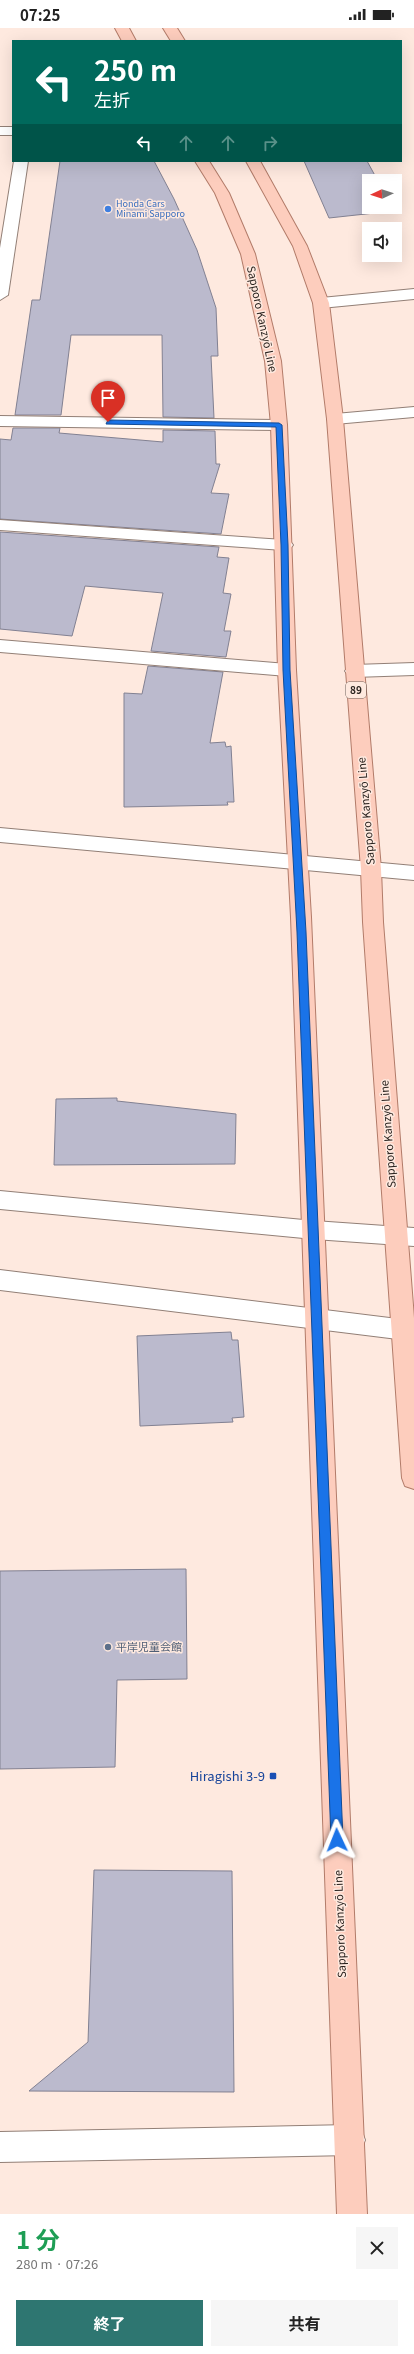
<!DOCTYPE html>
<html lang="ja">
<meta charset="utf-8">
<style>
body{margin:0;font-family:Georgia,"Noto Sans JP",serif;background:#f6f6f6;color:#222;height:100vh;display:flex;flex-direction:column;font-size:15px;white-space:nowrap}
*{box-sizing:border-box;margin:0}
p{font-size:13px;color:#767676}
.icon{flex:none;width:22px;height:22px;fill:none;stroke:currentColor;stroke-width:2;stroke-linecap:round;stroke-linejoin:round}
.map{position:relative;height:2186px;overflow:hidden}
.details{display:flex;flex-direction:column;background:#fff;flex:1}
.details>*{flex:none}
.top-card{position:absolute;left:12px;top:12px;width:390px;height:122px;border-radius:0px;box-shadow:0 4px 16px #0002;background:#00695c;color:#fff;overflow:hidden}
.needle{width:26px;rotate:267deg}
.buttons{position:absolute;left:362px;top:146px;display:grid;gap:8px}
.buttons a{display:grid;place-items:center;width:40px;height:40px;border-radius:0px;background:#fff;box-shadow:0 4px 16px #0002;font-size:20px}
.pin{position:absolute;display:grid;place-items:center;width:34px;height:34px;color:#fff;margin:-41px -17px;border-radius:50% 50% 50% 0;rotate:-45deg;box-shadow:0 0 4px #0007}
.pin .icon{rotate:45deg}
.me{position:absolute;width:44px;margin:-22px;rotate:358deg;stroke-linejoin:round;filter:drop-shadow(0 0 3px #0008)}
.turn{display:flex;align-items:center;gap:14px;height:84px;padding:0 16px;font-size:18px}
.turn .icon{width:52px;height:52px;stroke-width:2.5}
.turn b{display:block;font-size:28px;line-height:34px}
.lanes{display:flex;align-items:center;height:38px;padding:0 16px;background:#0003;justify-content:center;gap:20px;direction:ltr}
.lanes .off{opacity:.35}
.round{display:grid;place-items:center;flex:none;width:42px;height:42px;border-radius:0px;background:#f6f6f6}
.summary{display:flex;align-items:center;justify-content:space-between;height:68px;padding:0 16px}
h1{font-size:24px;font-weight:700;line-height:30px;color:#1e9e55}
.button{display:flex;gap:8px;margin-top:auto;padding:8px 16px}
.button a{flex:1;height:46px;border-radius:0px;background:#2e7671;color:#fff;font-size:16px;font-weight:700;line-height:46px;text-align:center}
.button a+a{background:#f6f6f6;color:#222}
.status{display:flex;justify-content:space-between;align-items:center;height:28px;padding:0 20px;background:#fff;direction:ltr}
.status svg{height:11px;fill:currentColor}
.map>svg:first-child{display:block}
.building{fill:#bbbacd;stroke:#828192}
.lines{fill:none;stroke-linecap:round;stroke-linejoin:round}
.minor-casing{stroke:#927f76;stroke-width:2}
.tertiary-casing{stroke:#927f76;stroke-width:2}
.primary-casing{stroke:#b27b69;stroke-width:2}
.minor{fill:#fff;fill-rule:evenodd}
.tertiary{fill:#fff;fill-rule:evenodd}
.primary{fill:#fdcdbd;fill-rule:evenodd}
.route{fill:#1a73e8;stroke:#114b97}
.shop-dot{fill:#3f7fe0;stroke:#fee9df;stroke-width:1.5}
.service-dot{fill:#5c6f8a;stroke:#fee9df;stroke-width:1.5}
.transit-dot{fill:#1a4fb4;stroke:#fee9df;stroke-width:1.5}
.labels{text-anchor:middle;stroke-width:3;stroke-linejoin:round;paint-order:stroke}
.far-shop-label{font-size:9px;fill:#366cbe;stroke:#fee9df;text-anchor:start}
.shield{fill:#fee9df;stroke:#6a5e59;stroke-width:1}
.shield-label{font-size:10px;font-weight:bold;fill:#2a231f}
.street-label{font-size:11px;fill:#2a231f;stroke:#fee9df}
.service-label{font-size:11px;fill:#4e5e75;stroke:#fee9df;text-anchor:start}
.near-transit-label{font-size:13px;fill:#164399;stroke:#fee9df;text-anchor:end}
</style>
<div class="status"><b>07:25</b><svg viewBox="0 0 49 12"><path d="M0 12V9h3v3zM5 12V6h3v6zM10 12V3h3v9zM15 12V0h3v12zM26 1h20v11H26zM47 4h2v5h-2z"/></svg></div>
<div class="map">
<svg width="414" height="2186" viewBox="0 0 414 2186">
<rect width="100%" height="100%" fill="#fee9df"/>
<g class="building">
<polygon points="60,133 154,133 174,171 197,222 216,280 218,328 211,328 214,390 163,389 162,307 71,307 61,387 15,387 32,272 40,272"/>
<polygon points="304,133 367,133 378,153 369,153 369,179 391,179 393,183 329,190"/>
<polygon points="13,400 60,400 59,405 163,414 163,402 215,403 216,436 220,436 211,465 229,466 221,506 0,491 0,411 11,412"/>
<polygon points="0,504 219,519 217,529 229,530 223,565 231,566 224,603 231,603 226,629 151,623 163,565 85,558 72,608 0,601"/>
<polygon points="148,638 223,644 210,715 225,714 226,719 231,718 234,774 227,774 228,777 124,779 124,665 142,666"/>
<polygon points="117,1070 117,1073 236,1086 235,1136 54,1137 56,1071"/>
<polygon points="231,1304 232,1312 238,1312 244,1389 232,1390 233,1394 140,1398 137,1308"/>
<polygon points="186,1541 187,1651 117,1652 115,1739 0,1741 0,1543"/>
<polygon points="94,1842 232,1843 234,2064 29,2063 88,2014"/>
</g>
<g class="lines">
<defs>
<g id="minor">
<rect x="0" y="99" width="13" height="8"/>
<polygon points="14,133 28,133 8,267 0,272 0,220"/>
<polygon points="414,261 414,271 321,280 313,275 321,270"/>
<polygon points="414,379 414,389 335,396 329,394 327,391 329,388 335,386"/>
<polygon points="0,388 279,392 285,394 287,397 285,400 279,402 0,398"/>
<polygon points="0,492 284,512 290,513 293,517 290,521 284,522 0,502"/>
<polygon points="0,612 287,636 293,638 296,642 293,646 287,648 0,624"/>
<polygon points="414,635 414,647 354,649 348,647 345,643 348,639 354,637"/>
<polygon points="0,1163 314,1193 414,1200 414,1218 314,1211 0,1181"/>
<polygon points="0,1242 414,1293 414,1313 0,1262"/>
<polygon points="350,2097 361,2101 365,2112 361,2123 350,2127 0,2134 0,2104"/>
</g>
<polygon id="tertiary" points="0,800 414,838 414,852 0,814"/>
<g id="primary">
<polygon points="115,0 129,0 136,13 122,13"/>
<polygon points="163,0 177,0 185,13 171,13"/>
<polygon points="195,133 209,133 229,165 255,226 281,333 287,397 296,642 311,889 367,2186 337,2186 291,889 278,642 271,397 265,333 241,226 215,165"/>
<polygon points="246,133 260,133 307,218 329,275 343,391 381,841 383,894 414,1290 414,1461 405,1458 402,1450 363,894 361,841 327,391 313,275 293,218"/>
</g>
</defs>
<use href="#minor" class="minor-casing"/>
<use href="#tertiary" class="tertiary-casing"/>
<use href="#primary" class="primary-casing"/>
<use href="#minor" class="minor"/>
<use href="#tertiary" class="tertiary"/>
<use href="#primary" class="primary"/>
</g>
<polygon class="route" points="108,392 279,395 282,397 288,517 290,642 306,904 343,1812 341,1816 337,1817 333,1816 331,1812 297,904 283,642 281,517 276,399 106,396"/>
<circle class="shop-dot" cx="108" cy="181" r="4"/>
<circle class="service-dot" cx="108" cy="1619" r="4"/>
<rect class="transit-dot" x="269" y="1744" width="8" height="8" rx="2"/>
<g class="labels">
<g class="far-shop-label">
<text x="116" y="179">Honda Cars<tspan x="116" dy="10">Minami Sapporo</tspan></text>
</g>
<rect class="shield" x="346" y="654" width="20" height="16" rx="3"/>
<g class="shield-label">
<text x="356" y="666">89</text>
</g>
<g class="street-label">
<text transform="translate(262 291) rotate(78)" y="4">Sapporo Kanzyō Line</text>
<text transform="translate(366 783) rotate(-95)" y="4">Sapporo Kanzyō Line</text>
<text transform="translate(388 1106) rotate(-94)" y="4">Sapporo Kanzyō Line</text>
<text transform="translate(340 1896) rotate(-92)" y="4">Sapporo Kanzyō Line</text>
</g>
<g class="service-label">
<text x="116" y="1623">平岸児童会館</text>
</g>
<g class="near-transit-label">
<text x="265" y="1753">Hiragishi 3-9</text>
</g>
</g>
</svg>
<div class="buttons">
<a><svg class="needle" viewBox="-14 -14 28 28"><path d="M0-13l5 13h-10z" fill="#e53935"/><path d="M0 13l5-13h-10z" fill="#767676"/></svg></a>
<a><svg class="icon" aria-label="sound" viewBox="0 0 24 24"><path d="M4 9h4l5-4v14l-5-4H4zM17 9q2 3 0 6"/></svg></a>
</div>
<div class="pin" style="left:108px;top:394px;background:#d93025"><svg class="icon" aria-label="arrive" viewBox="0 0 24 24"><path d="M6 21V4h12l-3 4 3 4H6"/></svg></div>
<svg class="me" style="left:337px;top:1812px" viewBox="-20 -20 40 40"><path d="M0-17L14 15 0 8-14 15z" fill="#1a73e8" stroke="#fff" stroke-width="4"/></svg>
<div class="top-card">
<div class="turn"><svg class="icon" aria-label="left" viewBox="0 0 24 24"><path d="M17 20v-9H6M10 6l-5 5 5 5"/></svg><div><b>250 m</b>左折</div></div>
<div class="lanes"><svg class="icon" aria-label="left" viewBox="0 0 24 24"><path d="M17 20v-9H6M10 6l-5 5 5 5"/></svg><svg class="icon off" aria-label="ahead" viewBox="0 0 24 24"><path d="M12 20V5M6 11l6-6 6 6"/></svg><svg class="icon off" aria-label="ahead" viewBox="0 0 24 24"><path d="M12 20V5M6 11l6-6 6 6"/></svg><svg class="icon off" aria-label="right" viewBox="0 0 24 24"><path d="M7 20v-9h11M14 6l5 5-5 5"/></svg></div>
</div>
</div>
<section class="details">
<div class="summary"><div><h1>1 分</h1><p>280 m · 07:26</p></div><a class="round"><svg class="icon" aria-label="close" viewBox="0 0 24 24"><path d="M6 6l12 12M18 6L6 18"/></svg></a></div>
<div class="button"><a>終了</a><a>共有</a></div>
</section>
